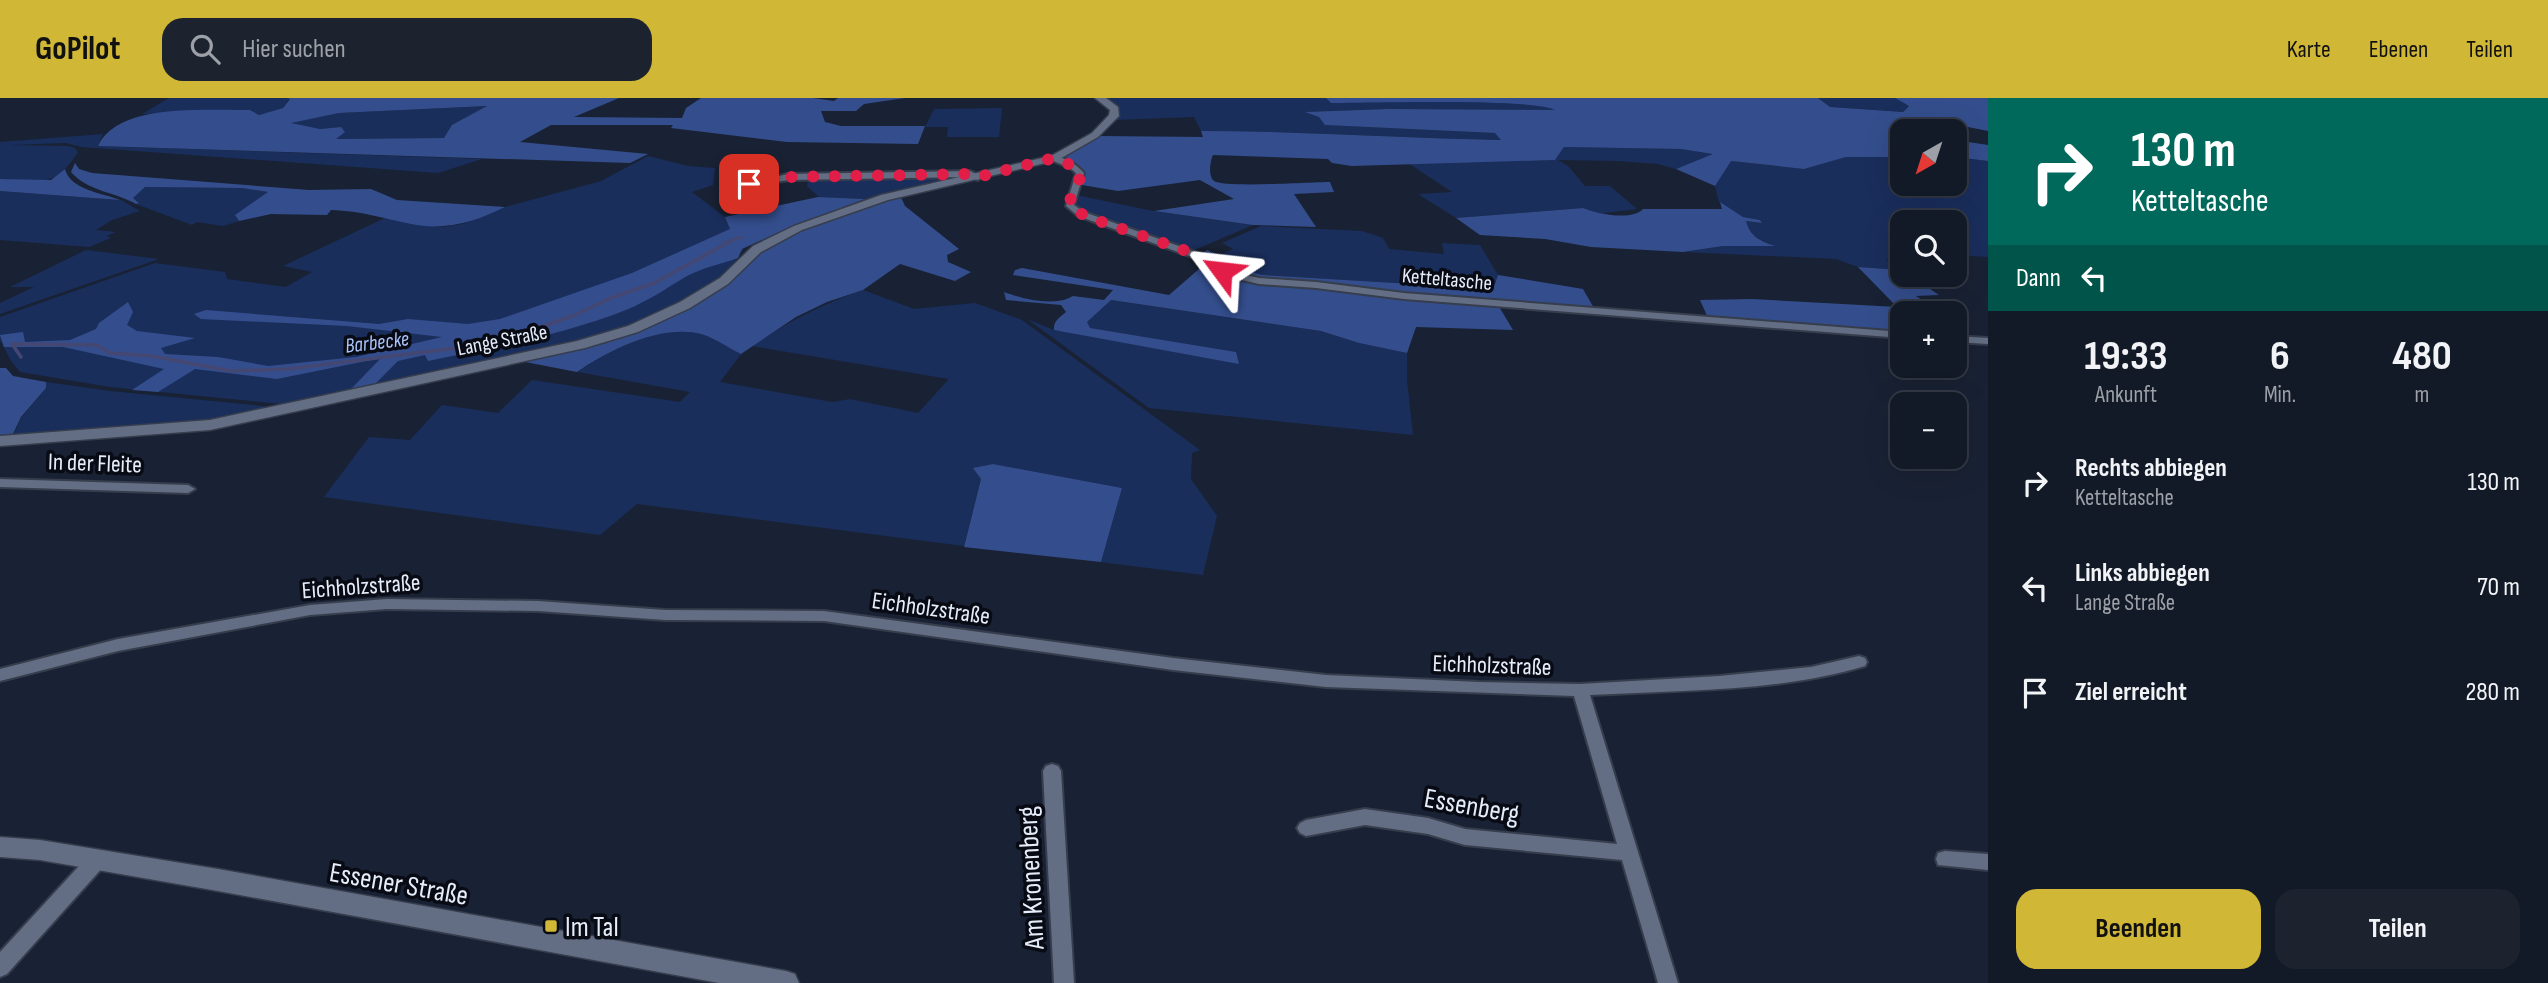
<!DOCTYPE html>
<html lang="de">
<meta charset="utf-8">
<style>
body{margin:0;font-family:"Sofia Sans Condensed",sans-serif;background:#1c232f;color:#f1f3f6;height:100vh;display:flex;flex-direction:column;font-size:26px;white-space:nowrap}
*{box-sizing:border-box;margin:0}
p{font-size:23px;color:#9da1a7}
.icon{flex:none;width:38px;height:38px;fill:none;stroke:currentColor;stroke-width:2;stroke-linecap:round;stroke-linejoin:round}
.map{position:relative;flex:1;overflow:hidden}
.sheet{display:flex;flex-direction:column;background:#131a27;width:560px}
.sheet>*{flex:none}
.guide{background:#00695c;color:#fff;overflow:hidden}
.needle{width:46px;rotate:219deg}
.tools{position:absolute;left:1890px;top:21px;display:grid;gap:14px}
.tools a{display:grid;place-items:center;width:77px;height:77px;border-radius:14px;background:#131a27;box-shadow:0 7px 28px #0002,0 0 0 2px #323844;font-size:35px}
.pin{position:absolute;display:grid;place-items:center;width:60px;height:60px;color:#fff;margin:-30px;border-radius:14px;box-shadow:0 4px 10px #0006}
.me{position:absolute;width:77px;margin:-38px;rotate:300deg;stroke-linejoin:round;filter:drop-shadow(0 0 5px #0008)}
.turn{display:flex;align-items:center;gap:24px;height:147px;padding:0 28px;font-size:32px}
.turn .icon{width:91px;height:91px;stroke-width:2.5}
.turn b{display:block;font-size:49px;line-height:60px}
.then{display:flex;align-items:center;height:66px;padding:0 28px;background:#0003;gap:14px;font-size:26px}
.eta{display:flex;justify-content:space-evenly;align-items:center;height:119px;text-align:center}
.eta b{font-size:42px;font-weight:700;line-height:49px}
.primary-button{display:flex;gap:14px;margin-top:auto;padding:14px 28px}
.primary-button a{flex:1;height:80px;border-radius:21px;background:#d0b736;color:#111;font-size:28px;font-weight:700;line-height:80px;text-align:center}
.primary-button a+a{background:#1c232f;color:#f1f3f6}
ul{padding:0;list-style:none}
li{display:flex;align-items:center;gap:21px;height:105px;padding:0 28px}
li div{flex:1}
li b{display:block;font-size:26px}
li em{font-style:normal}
header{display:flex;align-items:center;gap:42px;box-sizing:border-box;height:98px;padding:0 35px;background:#d0b736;color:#111}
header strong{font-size:33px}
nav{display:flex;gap:38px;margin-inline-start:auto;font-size:24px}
.search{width:490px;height:63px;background:#1c232f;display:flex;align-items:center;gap:18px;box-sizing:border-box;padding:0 24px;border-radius:21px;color:#9da1a7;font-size:26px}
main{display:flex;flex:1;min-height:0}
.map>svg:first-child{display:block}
.green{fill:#1a2e5c}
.forest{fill:#344e8d;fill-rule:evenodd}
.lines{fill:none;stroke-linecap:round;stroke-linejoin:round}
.stream-far1{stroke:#454773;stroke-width:2.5}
.stream{stroke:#454773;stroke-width:3.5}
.minor-casing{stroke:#363d4c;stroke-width:4}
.tertiary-casing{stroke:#363d4c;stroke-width:3}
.minor{fill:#636e84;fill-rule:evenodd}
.tertiary{fill:#636e84;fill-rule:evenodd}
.route{stroke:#e11d48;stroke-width:12;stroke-dasharray:0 21.6}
.poi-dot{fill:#d0b736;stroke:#080b14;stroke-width:2.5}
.labels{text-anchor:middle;stroke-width:7;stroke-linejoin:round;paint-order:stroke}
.far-street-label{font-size:21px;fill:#e6edfa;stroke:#080b14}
.far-water-label{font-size:21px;font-style:italic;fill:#aac4fb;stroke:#080b14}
.street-label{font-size:24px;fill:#e6edfa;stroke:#080b14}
.near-street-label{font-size:28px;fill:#e6edfa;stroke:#080b14}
.near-poi-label{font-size:28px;fill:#e6edfa;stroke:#080b14;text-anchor:start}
</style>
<header>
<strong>GoPilot</strong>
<div class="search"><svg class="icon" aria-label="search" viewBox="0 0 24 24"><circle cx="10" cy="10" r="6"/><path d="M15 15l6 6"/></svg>Hier suchen</div>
<nav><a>Karte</a><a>Ebenen</a><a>Teilen</a></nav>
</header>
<main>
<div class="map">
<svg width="1988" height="885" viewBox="0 0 1988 885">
<rect width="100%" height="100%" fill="#192234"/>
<g class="green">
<polygon points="169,0 290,0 283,10 259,17 250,12 142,16"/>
<path d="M1103 0H1326L1331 5C1364 5 1539 0 1556 12L1387 11 1307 14 1319 19 1326 27 1496 35 1502 42C1402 40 1302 33 1201 33L1194 19 1115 22 1119 13Z"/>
<polygon points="1818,0 1895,0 1909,8 1903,14 1830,9"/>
<polygon points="489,8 445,40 335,41 341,29 320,31 288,25 339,15"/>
<polygon points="1002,10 999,39 947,39 948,29 925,29 934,11"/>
<path d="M103 36 98 48 482 61 438 75 81 49 66 45 9 47 69 48 75 50 78 54C53 93 38 82 0 81V44Z"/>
<polygon points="1564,49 1681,51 1715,56 1676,71 1658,66 1618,63 1558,62 1568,68 1585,88 1610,88 1637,111 1597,116 1583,110 1456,120 1418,96 1452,94 1408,65 1555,62"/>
<polygon points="648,58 688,68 715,70 713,87 692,94 725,119 743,152 722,181 684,204 614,234 535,254 352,291 292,307 110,289 20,274 11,263 0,242 0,219 155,165 225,174 227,181 286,189 312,174 283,168 387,119 412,126 443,129 462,126 505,109 601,83"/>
<path d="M1846 59H1902V86H1955V59L1988 63V159L1955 157V124H1902V160L1886 162 1902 172 1858 169 1836 161 1684 154 1723 148 1773 147C1759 141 1751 139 1745 123L1762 125 1760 122 1743 119 1719 104 1715 88 1730 63 1804 71Z"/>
<polygon points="961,77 959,80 865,101 819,99 807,88 809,79"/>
<polygon points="145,89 242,90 269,94 236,117 239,123 223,128 197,124 192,127 136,106 139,104 132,100"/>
<polygon points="0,93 121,102 140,113 112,122 96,132 116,134 107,138 111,140 89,149 0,142"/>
<polygon points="1076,97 1153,113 1253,127 1192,153 1088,117 1074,106"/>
<polygon points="1261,128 1362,133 1383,140 1389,151 1444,156 1442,145 1480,147 1498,177 1495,186 1479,190 1262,177 1229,168 1219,157 1233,151 1222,145"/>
<polygon points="86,152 159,161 0,216 0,205 34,189 10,189"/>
<path d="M863 192 914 211 975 205 1022 222 1200 352 1192 355 1191 381 1217 418 1203 477 1101 464 1122 390 993 366 974 370 981 381 964 448 637 406 600 437 324 399 369 339 410 342 442 307 498 315 532 282 680 304 690 294 578 274C611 251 660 226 701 236 715 240 728 250 741 256L720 284 832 304 850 301 918 315 949 281 752 248C788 224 822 206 863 192Z"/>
<polygon points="1110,202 1321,233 1359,245 1407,255 1407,282 1413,337 1149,310 1027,221 1054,232 1236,254 1089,230 1087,224"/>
<polygon points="46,284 110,293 273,309 203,324 13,338 21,320 46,290"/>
</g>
<g class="forest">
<path d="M287 0H619L574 19 682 20 686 10 701 0H813L834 3 838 0H905L864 6 856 13H821L825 24 841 28H925L918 46 787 44 671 30 673 27H551L520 44 648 56 630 65 98 48C118 4 208 13 250 12L259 17 283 10 290 1ZM487 8 452 27 444 40 336 41 345 34 341 29 320 31 291 25 339 15Z"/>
<path d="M1326 0H1818L1830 9 1903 14 1909 8 1895 0H1988V33L1943 24 1944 33H1902V59H1846L1804 71 1731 63 1715 88 1676 71 1713 56 1681 51 1564 49 1555 62 1352 68 1332 65 1328 61 1213 57C1210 63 1208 79 1214 83 1225 90 1311 84 1330 84L1334 94 1294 96 1316 129 1253 127 1154 113 1234 101 1200 82 1118 93 1082 87C1087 68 1073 69 1062 59L1097 38 1203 39 1201 33C1301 33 1401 40 1501 42L1495 35 1325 27 1319 19 1305 14 1387 11 1555 12C1534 0 1367 5 1331 5Z"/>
<polygon points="1955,42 1988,47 1988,63 1955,59"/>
<path d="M75 65 79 71 92 75 309 92 371 91 397 102 505 109C475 124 445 133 411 126 381 120 363 113 331 112L327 117 271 116 239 123 235 117 268 94 242 90 145 89 133 100 139 105 136 106C115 94 87 93 71 74Z"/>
<path d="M65 71C70 92 103 95 120 102L0 93V81L51 82Z"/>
<path d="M900 97 905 108 959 151 947 157 948 164 971 174 955 183 900 166 863 192 827 204 796 219 741 256C728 250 715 240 701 236 660 226 610 252 577 274L520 263 687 209 759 152 799 131Z"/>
<path d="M818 99 865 101 784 132 742 151 738 160C721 166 702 170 687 178 667 190 648 203 626 212 562 237 495 249 428 263L425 257 398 263 375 286 351 291 381 260 277 281 195 271 158 294 132 292 164 271 63 249H4L0 237 23 234 25 244 70 242 96 231 99 225 128 204 133 214 127 227 137 233 195 240 161 250 165 256 218 259 268 268 356 259 442 239 347 228 201 221 194 216 206 212 379 226 408 221 468 226 500 221 632 175 730 131 725 119Z"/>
<path d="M1720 104 1743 119 1760 122 1762 125 1746 123C1750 139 1761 143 1775 148H1723L1683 154 1591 149 1545 141 1480 137 1456 120 1583 110C1597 116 1632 123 1643 111H1722Z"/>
<polygon points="1207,152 1219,157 1229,168 1262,177 1479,190 1495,186 1498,177 1583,191 1595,212 1259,183 1229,175 1200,158"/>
<path d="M1206 165 1258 184 1498 207 1513 232 1416 229 1407 255 1359 245 1321 233 1111 202 1087 224 1090 230 1236 254 1239 266 1054 232C1053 223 1060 219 1066 214L1061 207 1006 202 1004 194C1023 201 1055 209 1073 198L1104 202 1113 192 1013 177 1015 172 1022 170 1169 197Z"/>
<polygon points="1858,169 1902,172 1902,177 1909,177 1939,197 1916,198 1941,215 1902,215 1902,236 1708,220 1700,202 1752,201 1897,209"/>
<polygon points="0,270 6,270 13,278 46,284 46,290 21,319 12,338 0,339"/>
<polygon points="993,366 1122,390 1101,464 964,449 981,381 973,370"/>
</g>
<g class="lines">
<polyline class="stream-far1" points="726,144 742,139"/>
<polyline class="stream" points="21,259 12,246 97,247 110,255 152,258 231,273 288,271 457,250 515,238 575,217 611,200 654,185 731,143"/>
<defs>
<g id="minor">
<path d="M1051 58C1064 58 1076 66 1084 75L1074 107 1084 114 1198 155 1228 173 1259 180 1316 184 1404 195 1902 234V240L1404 201 1316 190 1259 186 1221 177 1192 159 1078 118 1066 108 1076 75 1070 70 1051 62Z"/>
<polygon points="970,73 982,79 978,82 969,79 788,82 729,93 725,90 788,76"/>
<polygon points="1955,238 1988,240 1988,246 1955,244"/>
<polygon points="0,381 188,387 195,391 188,395 0,389"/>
<path d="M387 501 538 503 665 512 824 513 1173 560 1326 577 1479 584 1580 586 1719 578 1811 569 1859 558 1865 560 1867 564 1865 568C1780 594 1678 592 1590 597L1678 885H1658L1622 762 1465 747 1428 736 1365 727 1306 738 1300 735 1297 730 1300 725 1306 722 1365 711 1428 720 1465 731 1617 746 1574 598 1326 589 1173 572 824 523 665 522 538 513 387 511 310 517 118 553 0 583V571L118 541 310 507Z"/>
<polygon points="1052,666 1058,668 1061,673 1074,885 1054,885 1043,673 1046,668"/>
<polygon points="1945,753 1988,756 1988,772 1938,767 1936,761 1938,755"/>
<polygon points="97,754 104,756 106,762 104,768 7,876 0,879 0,854 90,756"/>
</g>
<g id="tertiary">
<polygon points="1095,0 1106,0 1118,9 1119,18 1098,39 1058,62 888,102 802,132 761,154 728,186 690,210 638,234 585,250 210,332 0,348 0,338 210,322 577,243 628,228 680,204 720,180 753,148 794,128 881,97 1051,58 1092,35 1109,17 1110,12"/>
<polygon points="0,739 40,742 218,771 786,873 795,876 799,885 719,885 218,793 40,762 0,759"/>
</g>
</defs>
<use href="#minor" class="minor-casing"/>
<use href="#tertiary" class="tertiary-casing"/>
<use href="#minor" class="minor"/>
<use href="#tertiary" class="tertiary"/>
</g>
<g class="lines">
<polyline class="route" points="749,86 788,79 970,76 978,79 1054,60 1073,68 1080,75 1079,85 1069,104 1074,112 1090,120 1195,156 1222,173"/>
</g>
<rect class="poi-dot" x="544" y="821" width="14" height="14" rx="3.5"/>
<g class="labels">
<g class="far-street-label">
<text transform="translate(1447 181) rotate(5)" y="7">Ketteltasche</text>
<text transform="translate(502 242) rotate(-11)" y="7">Lange Straße</text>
</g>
<g class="far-water-label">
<text transform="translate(377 244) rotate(-7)" y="7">Barbecke</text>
</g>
<g class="street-label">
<text transform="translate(95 365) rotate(2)" y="8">In der Fleite</text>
<text transform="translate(361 488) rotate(-4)" y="8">Eichholzstraße</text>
<text transform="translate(931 510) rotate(8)" y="8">Eichholzstraße</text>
<text transform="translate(1492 567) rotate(2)" y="8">Eichholzstraße</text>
</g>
<g class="near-street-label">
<text transform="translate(1472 707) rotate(10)" y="10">Essenberg</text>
<text transform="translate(1030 780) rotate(-93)" y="10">Am Kronenberg</text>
<text transform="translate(399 785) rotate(10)" y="10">Essener Straße</text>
</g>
<g class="near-poi-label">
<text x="565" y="838">Im Tal</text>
</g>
</g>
</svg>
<div class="tools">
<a><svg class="needle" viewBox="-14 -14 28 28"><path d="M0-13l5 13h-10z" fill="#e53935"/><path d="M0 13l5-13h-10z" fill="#9da1a7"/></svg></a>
<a><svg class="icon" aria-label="search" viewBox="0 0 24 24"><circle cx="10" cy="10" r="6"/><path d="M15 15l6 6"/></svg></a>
<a>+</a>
<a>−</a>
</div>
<div class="pin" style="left:749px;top:86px;background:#d93025"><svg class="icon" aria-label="arrive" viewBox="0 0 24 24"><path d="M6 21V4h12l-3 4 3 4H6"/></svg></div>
<svg class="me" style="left:1222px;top:173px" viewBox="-20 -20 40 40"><path d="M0-17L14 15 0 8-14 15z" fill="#e11d48" stroke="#fff" stroke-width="4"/></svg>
</div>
<section class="sheet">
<div class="guide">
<div class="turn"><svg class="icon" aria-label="right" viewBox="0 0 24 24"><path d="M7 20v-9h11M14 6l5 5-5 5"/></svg><div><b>130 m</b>Ketteltasche</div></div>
<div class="then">Dann<svg class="icon" aria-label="left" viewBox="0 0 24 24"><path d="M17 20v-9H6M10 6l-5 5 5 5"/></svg></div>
</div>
<div class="eta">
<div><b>19:33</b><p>Ankunft</p></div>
<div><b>6</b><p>Min.</p></div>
<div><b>480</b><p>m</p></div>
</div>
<ul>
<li><svg class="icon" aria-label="right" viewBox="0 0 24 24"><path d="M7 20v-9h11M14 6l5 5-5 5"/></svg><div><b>Rechts abbiegen</b><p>Ketteltasche</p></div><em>130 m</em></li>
<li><svg class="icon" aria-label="left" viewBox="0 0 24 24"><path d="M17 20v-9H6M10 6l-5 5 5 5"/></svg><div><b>Links abbiegen</b><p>Lange Straße</p></div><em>70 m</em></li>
<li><svg class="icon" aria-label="arrive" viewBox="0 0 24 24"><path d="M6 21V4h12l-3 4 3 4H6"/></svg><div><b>Ziel erreicht</b></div><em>280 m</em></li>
</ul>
<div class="primary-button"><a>Beenden</a><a>Teilen</a></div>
</section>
</main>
